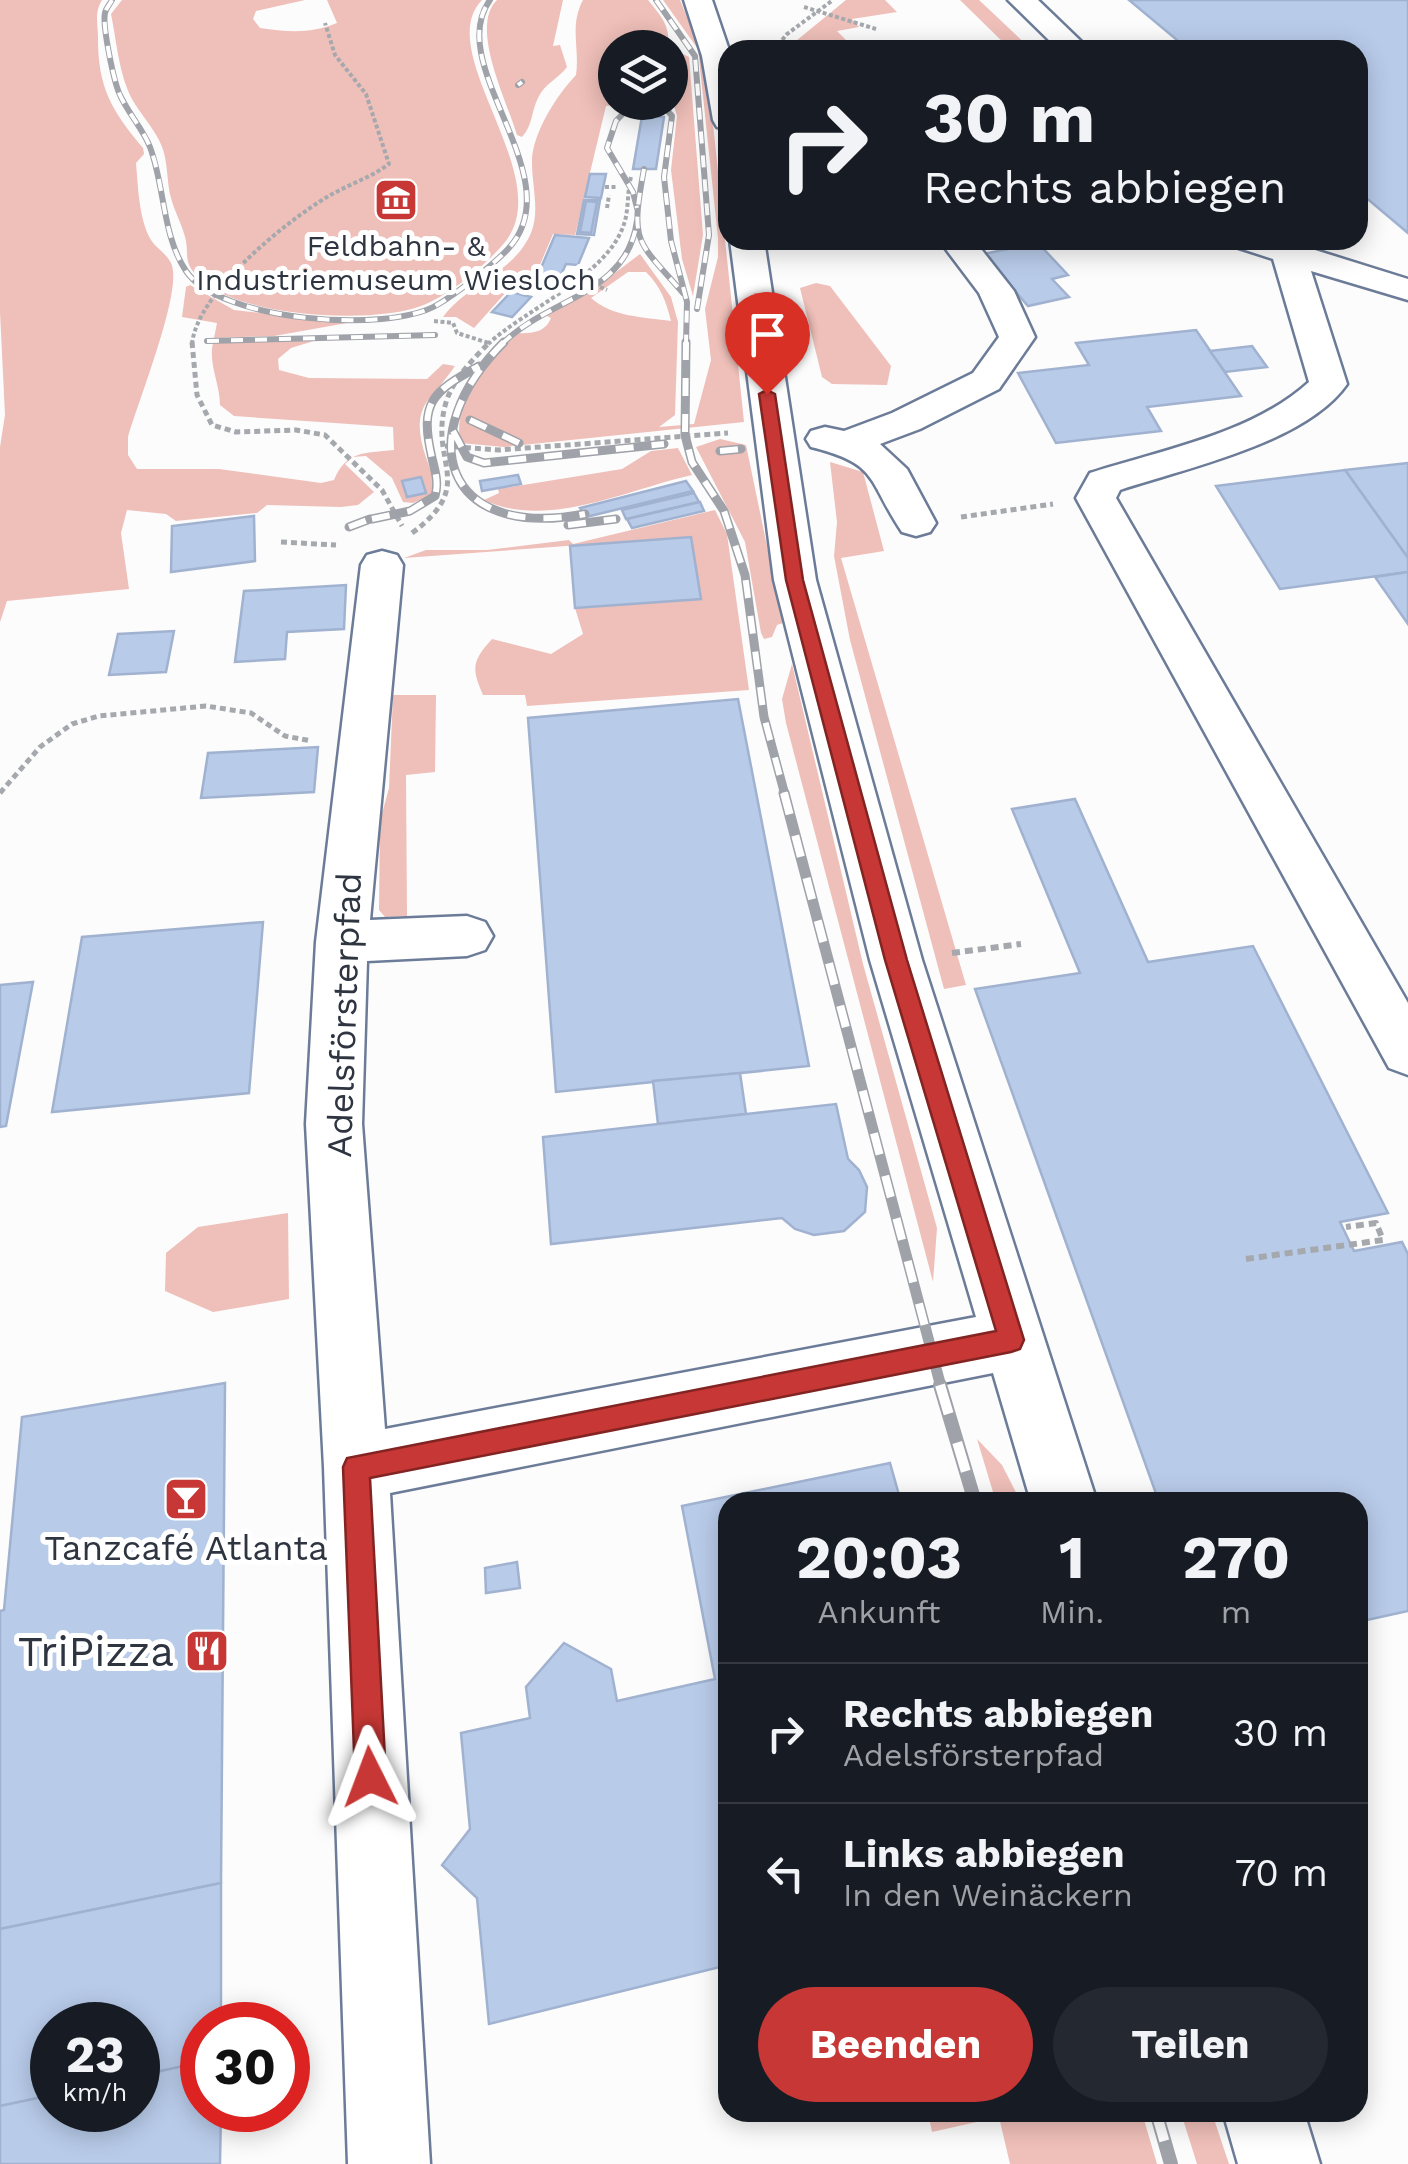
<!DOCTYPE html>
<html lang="de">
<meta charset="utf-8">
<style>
body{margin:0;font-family:"Work Sans",sans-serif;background:#242831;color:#f1f3f6;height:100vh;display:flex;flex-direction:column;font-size:38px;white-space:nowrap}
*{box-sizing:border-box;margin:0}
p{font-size:32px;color:#9ea1a6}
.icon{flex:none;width:55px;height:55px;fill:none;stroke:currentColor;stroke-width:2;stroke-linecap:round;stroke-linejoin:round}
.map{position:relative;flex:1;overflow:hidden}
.drawer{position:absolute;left:718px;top:1492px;width:650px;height:630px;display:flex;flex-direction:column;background:#171b24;border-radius:30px;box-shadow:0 5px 25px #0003}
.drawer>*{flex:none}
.guide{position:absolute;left:718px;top:40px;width:650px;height:210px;border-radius:30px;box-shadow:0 5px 25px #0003;background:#171b24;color:#f1f3f6;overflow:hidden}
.controls{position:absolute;left:598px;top:30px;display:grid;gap:20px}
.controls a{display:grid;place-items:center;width:90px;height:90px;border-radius:50%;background:#171b24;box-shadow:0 5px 25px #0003;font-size:50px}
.speed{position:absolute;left:30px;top:2002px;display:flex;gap:20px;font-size:50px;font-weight:700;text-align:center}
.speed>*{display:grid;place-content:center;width:130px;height:130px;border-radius:50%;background:#171b24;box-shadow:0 5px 25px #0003;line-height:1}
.speed small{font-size:25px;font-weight:400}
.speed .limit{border:15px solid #d22;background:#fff;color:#111}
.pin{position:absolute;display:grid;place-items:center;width:85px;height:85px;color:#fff;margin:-102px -42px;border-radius:50% 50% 50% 0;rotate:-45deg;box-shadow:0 0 10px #0007}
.pin .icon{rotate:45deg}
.me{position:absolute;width:110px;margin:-55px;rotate:357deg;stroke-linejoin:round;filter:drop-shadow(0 0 8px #0008)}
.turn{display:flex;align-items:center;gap:35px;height:210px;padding:0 40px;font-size:45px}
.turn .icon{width:130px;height:130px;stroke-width:2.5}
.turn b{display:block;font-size:70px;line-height:85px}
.eta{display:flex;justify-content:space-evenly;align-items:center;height:170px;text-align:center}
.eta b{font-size:60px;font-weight:700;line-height:70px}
.primary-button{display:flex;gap:20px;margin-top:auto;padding:20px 40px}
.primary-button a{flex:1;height:115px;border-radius:60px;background:#c63735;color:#fff;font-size:40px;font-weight:700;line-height:115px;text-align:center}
.primary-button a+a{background:#242831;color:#f1f3f6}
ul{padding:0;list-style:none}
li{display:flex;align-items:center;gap:30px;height:140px;padding:0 40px;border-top:2px solid #363941}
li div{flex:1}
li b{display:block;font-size:38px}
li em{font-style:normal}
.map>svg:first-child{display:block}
.green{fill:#efbfb9;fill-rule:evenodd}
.building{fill:#b8cbe9;stroke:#a0b2d0;stroke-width:2.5}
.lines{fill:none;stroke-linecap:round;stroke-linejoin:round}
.minor-casing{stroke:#6c7c98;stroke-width:5}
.path-far2{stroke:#a5a8ad;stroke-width:4;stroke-dasharray:4 2.5;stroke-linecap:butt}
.path-far1{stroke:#a5a8ad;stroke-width:5;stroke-dasharray:6 4;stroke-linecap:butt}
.path{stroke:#a5a8ad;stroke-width:6;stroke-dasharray:8 5;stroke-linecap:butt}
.minor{fill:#fff;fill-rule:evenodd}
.rail-far3-casing{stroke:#9fa2a8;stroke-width:6}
.rail-far2-casing{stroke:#9fa2a8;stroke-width:9}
.rail-far1-casing{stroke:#9fa2a8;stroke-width:11}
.rail-casing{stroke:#9fa2a8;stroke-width:14}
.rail-far3{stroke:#fff;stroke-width:4;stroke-dasharray:12;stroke-linecap:butt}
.rail-far2{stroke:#fff;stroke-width:6;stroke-dasharray:18;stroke-linecap:butt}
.rail-far1{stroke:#fff;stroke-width:8;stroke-dasharray:22;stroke-linecap:butt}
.rail{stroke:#fff;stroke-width:10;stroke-dasharray:30;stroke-linecap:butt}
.route{fill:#c63735;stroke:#812422;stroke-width:2.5}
.labels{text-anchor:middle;stroke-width:10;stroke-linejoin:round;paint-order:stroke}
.far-poi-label{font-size:30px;fill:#2e3541;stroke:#fff}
.street-label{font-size:35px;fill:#2e3541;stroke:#fff}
.poi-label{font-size:35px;fill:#2e3541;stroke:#fff}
.near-poi-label{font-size:42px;fill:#2e3541;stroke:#fff;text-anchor:end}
</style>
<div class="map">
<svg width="1408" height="2164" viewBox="0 0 1408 2164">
<rect width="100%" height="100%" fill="#fcfcfc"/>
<g class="green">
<path d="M0 0H102C94 13 98 24 98 39 98 88 112 111 143 148L144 154 136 163C138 186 139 220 151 240 158 251 172 256 173 271 177 304 139 400 128 437V455L137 469H219L321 483 334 480C346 451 364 453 394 450L393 427 234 416 220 405C220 384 208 363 213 343L317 340 291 348 278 359 279 370 309 378 427 379 443 364 455 366C446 379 438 388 429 399 408 424 428 461 437 487L434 494 413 503 403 502 392 478 366 456 353 457 345 464 374 492 358 505 341 507 267 505 257 513 176 521 166 514 127 510 121 533 129 589 7 601 0 622V447L5 415 0 312Z"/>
<path d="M122 0H305L256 11 253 19 260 28C287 32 311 34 337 23L327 0H482C431 52 558 176 505 242 485 266 450 295 421 306 371 325 224 318 192 270 185 260 188 252 186 241 183 226 175 213 171 198 167 184 168 168 164 153 158 129 135 111 127 88 118 65 116 38 111 14Z"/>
<path d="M497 0H563L553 46 560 45 567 67C558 79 545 83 538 98 531 112 533 125 522 137L517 135C507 101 469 27 497 0Z"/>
<path d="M583 0H648C653 6 659 13 663 20 675 42 658 41 689 57L703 235 693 296 682 259 671 170 677 116 672 99 670 48H615V102L628 103 606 106 575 235 553 234 536 274 543 275 540 286 508 290 474 328 456 317H443C467 284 514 273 531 233 540 211 532 186 532 163 531 135 557 95 576 75 580 49 569 26 583 0Z"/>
<path d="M663 0H680L707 66 744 422 504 447 460 443C453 399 486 362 517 333 532 334 546 332 551 318L543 314 587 294 640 254 671 297 678 322 675 415 659 427 694 424 711 360 705 309 718 257V238L698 49ZM628 272H646C661 287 666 301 671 321 643 317 612 317 591 298Z"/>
<polygon points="846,0 885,0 897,12 852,19 859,27 837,31 850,44 785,50"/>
<polygon points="960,0 979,0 1032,50 1011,50"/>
<polygon points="816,283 830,286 891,366 887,385 832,384 822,377 800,288"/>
<polygon points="190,285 234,310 347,323 274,336 214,338 217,323 182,317 186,287"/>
<polygon points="720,439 746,445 783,623 777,625 772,637 764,639 761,633 745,542 696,447"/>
<path d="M678 448 692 475C629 489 547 530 484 500L499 493 498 489 622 469 651 451Z"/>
<polygon points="830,462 863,472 884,551 841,558 966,985 944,989 850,640 834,556 837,522"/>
<path d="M715 510 727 534 749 690 527 706 525 695H483C472 669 471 662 492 639L551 654 583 634 575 608 690 537 404 558 426 550H487L569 540 573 544Z"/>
<polygon points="792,664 863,964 937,1228 933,1282 786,723 782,699"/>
<polygon points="393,695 436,695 435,772 406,775 407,916 385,917 379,910 380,821 389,788"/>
<polygon points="288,1213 289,1299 213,1312 165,1291 166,1253 198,1227"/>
<polygon points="977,1439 1002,1465 1021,1502 996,1502"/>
<polygon points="928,2113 1142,2113 1157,2164 1010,2164 999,2117 932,2132"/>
<polygon points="1181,2113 1212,2113 1229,2164 1197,2164"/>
</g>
<g class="building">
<polygon points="1129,0 1408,0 1408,233 1358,191 1358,50 1189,50"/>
<polygon points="642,116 664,117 656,169 633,169"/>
<polygon points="590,174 606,174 601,198 585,197"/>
<polygon points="584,200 600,200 594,235 577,234"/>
<polygon points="586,201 597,202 591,233 580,232"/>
<polygon points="555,235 589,238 578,265 566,264 560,277 538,275"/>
<polygon points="1038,243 1068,275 1052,279 1069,297 1028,306 983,254"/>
<polygon points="511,292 531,297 512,317 492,312"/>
<polygon points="1196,330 1241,396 1147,407 1161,431 1056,443 1018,373 1089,365 1076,343"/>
<polygon points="1252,346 1267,367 1225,372 1210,351"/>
<polygon points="1408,463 1408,558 1345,470"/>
<polygon points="1345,470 1408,558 1408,572 1280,589 1216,486"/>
<polygon points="518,475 521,484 482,491 480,481"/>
<polygon points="421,477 426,493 407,497 402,481"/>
<polygon points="686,481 693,491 586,517 580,508"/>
<polygon points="694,493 699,502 626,519 622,510"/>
<polygon points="700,502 704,511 632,528 627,519"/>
<polygon points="254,516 255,561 171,572 172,526"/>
<polygon points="691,537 701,599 575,608 570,546"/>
<polygon points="1408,572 1408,624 1375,577"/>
<polygon points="346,585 344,629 287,632 285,659 235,662 244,591"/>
<polygon points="174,631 166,672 109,675 118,634"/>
<polygon points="738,699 809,1066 556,1092 528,718"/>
<polygon points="318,747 314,792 201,798 208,753"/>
<polygon points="1075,799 1148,962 1253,946 1388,1213 1340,1222 1354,1251 1402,1242 1408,1254 1408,1611 1358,1622 1358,1502 1159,1502 975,989 1080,973 1012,809"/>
<polygon points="263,922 249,1093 52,1112 82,937"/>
<polygon points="33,982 6,1126 0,1127 0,985"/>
<polygon points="740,1073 746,1114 658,1124 653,1081"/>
<polygon points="836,1104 848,1159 859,1170 867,1187 865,1212 844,1231 814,1235 795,1229 782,1218 551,1244 543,1137"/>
<polygon points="225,1383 221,1883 0,1929 0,1611 4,1610 22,1417"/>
<polygon points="890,1463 901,1502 728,1502 728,1965 489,2024 477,1898 442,1865 470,1829 461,1733 530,1718 526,1687 564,1643 611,1669 617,1701 715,1679 682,1506"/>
<polygon points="517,1562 520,1588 486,1593 485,1568"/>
<polygon points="221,1883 221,2025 202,2025 202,2062 138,2076 138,2025 52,2025 52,2095 0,2106 0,1929"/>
<polygon points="202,2062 202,2110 221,2110 220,2164 0,2164 0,2106 52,2095 52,2110 138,2110 138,2076"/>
</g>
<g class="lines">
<defs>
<g id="minor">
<polygon points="684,0 712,0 729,50 728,129 717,127 713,120 702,56"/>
<polygon points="1008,0 1038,0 1090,50 1059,50"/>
<polygon points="730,240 764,240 816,580 922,960 1097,1502 1031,1502 993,1373 390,1493 430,2164 348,2164 324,1467 306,1124 316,942 361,565 367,555 382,551 397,555 403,565 370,920 467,916 485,922 493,936 485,950 467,956 367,961 362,1124 385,1429 976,1317 870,960 774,580"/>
<path d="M939 240H974L1014 291 1035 337 999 389 920 429 880 444 907 469 936 523 930 532 916 536 902 532C867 480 880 464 811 447L806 439 811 431 825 427 844 431 892 413 973 373 999 337 979 293Z"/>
<path d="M1231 240H1283L1408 279V300L1311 271 1347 384C1306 443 1186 468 1120 490L1116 498 1408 1003V1075L1389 1068 1076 498 1090 473C1161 450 1252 434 1309 382L1273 259 1236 247Z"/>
<polygon points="1223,2112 1304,2112 1320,2164 1238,2164"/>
</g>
</defs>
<use href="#minor" class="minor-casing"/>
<g class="path-far2">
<polyline points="804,7 876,29"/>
<polyline points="1118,46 1154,42"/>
<polyline points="774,50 787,34 833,0"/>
<polyline points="605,187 616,187"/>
<polyline points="607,208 609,195"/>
<polyline points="600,287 607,290"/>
<polyline points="434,321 453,323 457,333 489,343"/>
<path d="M192 344C197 293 284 223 327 197 347 185 370 178 389 164L366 94 335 55 325 23"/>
<path d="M488 344C526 309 608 275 624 224 629 209 627 192 631 177"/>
</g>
<g class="path-far1">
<polyline points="192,342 197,395 212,425 236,432 296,430 325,435 382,490 402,526"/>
<polyline points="445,446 499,450 728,433"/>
<polyline points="961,517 1053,504"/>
<path d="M412 533C477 485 430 464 445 406 451 381 473 359 490 342"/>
<polyline points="281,542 336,545"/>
<polyline points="0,793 40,747 72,724 99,716 206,706 251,713 285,736 312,741"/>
</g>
<g class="path">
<polyline points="952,953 1021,944"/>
<polyline points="1246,1259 1383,1240 1376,1223 1346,1227"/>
</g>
<use href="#minor" class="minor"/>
<defs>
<g id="rail-far3">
<path d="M112 0C110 4 106 8 105 13 102 25 114 83 120 95 128 113 143 129 150 147 165 187 162 235 186 271 219 321 387 334 437 305 456 294 493 265 508 249 574 178 442 66 490 0"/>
<polyline points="656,0 695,56 709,235 697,309"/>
<polyline points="518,85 522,82"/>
<polyline points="634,102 616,121 607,148 633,192 637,208"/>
<polyline points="660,102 672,116 664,177 671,241 687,302 686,344"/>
<path d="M644 169C630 244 636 239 683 293"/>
<polyline points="207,341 435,335"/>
<path d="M502 344C548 298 627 295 637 221"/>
</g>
<g id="rail-far2">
<path d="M504 342C411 435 442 541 585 514"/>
<polyline points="686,342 685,435 692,462 724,511 745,575 764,717 785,795"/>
<polyline points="470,420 519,443"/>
<polyline points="453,431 467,457 484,463 664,444"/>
<polyline points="720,451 741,449"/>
<path d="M372 519 410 511 435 496C439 482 435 471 432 458 419 402 432 392 479 366"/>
<polyline points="568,525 616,519"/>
<polyline points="349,527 370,519"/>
</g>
<polyline id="rail-far1" points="784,793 941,1387"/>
<g id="rail">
<polyline points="940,1385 975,1502"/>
<polyline points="1156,2112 1171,2164"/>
</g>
</defs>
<use href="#rail-far3" class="rail-far3-casing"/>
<use href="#rail-far2" class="rail-far2-casing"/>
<use href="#rail-far1" class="rail-far1-casing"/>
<use href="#rail" class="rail-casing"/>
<use href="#rail-far3" class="rail-far3"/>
<use href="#rail-far2" class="rail-far2"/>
<use href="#rail-far1" class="rail-far1"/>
<use href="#rail" class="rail"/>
</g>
<polygon class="route" points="767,390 775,394 803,580 907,960 1024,1340 1020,1349 1011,1352 370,1478 386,1777 381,1788 370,1792 360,1788 355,1777 343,1467 347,1458 996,1331 885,960 786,580 759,394"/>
<defs>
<symbol id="museum-square" viewBox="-11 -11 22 22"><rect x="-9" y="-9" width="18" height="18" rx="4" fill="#c63735" stroke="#fff"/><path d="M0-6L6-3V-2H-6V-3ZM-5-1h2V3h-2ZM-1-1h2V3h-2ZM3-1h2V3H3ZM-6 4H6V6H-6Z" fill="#fff"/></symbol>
<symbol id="bar-square" viewBox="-11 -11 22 22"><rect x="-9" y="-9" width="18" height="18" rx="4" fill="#c63735" stroke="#fff"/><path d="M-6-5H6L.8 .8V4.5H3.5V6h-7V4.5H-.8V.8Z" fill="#fff"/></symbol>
<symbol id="restaurant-square" viewBox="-11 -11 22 22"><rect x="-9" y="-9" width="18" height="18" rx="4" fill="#c63735" stroke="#fff"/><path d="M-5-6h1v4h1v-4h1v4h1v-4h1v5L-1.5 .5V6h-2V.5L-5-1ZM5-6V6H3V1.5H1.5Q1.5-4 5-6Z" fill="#fff"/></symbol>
</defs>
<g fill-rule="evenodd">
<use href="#museum-square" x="371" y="175" width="50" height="50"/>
<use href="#bar-square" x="161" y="1474" width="50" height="50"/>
<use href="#restaurant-square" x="182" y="1626" width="50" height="50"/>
</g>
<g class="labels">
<g class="far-poi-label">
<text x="396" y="256">Feldbahn- &amp;<tspan x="396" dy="34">Industriemuseum Wiesloch</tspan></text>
</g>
<g class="street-label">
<text transform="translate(344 1015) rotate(-88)" y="12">Adelsförsterpfad</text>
</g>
<g class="poi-label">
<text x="186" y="1560">Tanzcafé Atlanta</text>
</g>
<g class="near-poi-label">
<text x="174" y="1666">TriPizza</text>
</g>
</g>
</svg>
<div class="controls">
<a><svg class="icon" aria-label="layers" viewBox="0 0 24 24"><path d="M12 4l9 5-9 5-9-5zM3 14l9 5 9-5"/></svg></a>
</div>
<div class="speed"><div>23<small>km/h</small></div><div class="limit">30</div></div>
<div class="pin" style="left:767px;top:394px;background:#d93025"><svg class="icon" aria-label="arrive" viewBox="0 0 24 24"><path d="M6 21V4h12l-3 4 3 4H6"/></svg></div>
<svg class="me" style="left:370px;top:1777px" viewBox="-20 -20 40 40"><path d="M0-17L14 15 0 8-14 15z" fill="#c63735" stroke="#fff" stroke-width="4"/></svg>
<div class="guide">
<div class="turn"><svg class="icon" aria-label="right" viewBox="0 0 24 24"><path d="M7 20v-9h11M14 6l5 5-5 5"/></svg><div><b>30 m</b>Rechts abbiegen</div></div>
</div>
<section class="drawer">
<div class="eta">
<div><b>20:03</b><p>Ankunft</p></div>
<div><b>1</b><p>Min.</p></div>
<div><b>270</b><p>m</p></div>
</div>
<ul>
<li><svg class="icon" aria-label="right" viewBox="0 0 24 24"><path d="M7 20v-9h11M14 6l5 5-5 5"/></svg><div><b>Rechts abbiegen</b><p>Adelsförsterpfad</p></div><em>30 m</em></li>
<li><svg class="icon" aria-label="left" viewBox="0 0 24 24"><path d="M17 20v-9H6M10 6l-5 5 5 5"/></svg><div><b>Links abbiegen</b><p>In den Weinäckern</p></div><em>70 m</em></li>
</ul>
<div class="primary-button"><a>Beenden</a><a>Teilen</a></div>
</section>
</div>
